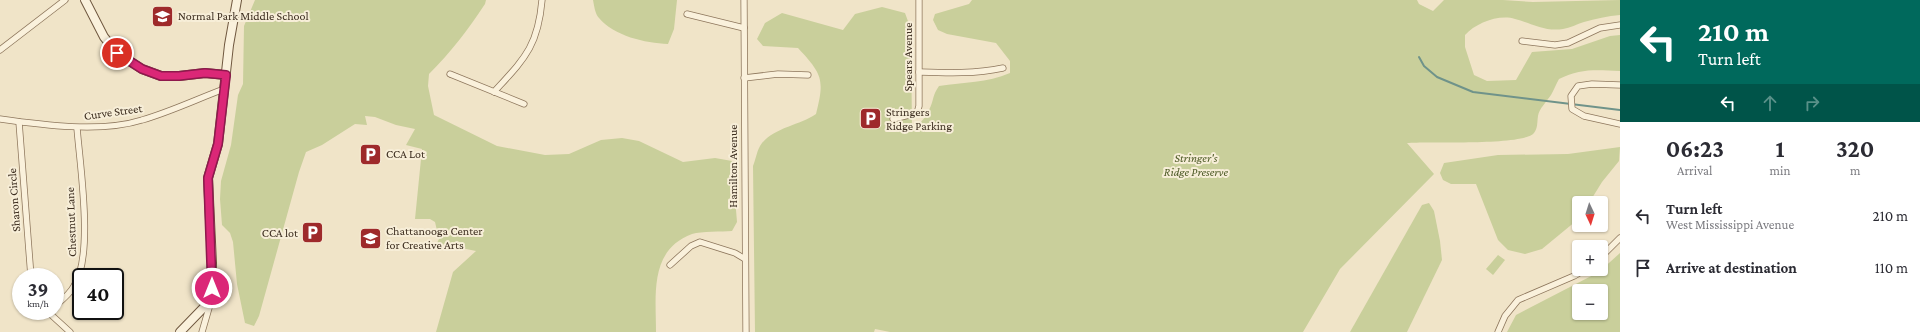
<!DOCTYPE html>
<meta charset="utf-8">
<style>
body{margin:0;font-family:"Crimson Pro",serif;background:#f2f2f3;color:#2b2b33;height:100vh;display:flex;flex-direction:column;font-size:15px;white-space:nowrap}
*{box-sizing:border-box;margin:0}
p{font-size:13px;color:#7c7c81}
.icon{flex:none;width:22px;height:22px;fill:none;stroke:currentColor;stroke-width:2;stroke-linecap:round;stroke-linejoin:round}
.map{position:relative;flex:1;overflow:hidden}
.sheet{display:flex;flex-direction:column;background:#fff;width:300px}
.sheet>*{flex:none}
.banner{background:#00695c;color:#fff;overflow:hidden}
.needle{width:26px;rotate:176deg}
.buttons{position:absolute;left:1572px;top:196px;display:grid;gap:8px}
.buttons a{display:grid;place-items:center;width:36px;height:36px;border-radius:4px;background:#fff;box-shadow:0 1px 3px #0004;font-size:20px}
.speed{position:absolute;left:12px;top:268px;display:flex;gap:8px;font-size:20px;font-weight:700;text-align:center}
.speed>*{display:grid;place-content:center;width:52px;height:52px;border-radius:50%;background:#fff;box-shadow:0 1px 3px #0004;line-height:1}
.speed small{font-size:10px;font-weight:400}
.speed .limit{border:2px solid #111;border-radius:6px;background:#fff;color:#111}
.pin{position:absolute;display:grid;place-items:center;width:34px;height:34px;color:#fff;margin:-17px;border:2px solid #fff;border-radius:50%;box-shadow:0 1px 4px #0007}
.me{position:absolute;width:44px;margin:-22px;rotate:0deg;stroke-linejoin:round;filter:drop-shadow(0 0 3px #0008)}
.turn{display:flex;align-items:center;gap:14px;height:84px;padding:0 12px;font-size:18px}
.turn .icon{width:52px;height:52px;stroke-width:2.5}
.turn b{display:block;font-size:28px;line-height:34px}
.lanes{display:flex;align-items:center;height:38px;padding:0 12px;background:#0003;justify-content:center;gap:20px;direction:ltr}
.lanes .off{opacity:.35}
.eta{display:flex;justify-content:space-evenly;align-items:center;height:68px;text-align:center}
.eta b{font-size:24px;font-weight:700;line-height:28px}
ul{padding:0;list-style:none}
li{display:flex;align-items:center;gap:12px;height:52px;padding:0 12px}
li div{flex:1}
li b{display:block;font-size:15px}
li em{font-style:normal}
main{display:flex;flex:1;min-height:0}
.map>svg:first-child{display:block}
.green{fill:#c9cf9b;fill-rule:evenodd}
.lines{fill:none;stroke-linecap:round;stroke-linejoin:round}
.stream{stroke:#6f938a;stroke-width:2}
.street-casing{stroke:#8d765c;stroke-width:7}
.secondary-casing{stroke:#6f573f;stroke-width:10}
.street{stroke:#faf1dc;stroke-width:5.5}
.secondary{stroke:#faf1dc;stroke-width:8}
.route-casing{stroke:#8e194d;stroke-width:10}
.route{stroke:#db2777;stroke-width:7}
.labels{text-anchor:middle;stroke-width:4;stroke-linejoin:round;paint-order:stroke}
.poi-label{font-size:12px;fill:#3d2e20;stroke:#f7eed8;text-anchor:start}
.street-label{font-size:12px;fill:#3d2e20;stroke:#f7eed8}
.park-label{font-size:12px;font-style:italic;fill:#4d5a26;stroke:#f7eed8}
</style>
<main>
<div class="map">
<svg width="1620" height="332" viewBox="0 0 1620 332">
<rect width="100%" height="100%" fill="#f0e4c8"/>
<g class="green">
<path d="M255 0H486L485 4C468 30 451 52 429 74L428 86 434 115 497 146 545 155 569 154 601 140 622 138 639 141 683 162 715 158 732 161 737 222 732 231C721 232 702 231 692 234 649 250 656 295 656 332H436L453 272 476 251 437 243 439 239 435 222 430 219H415L422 149 406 145 415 129 396 125 375 117 365 116 367 125 355 124 322 145 306 152 299 172 259 316 254 326 245 323 237 284 233 242 230 233 222 225 220 199 221 181 231 145 238 95 243 84 244 26Z"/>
<path d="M593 0H677L674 29 668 44C645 43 614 36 599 18 595 14 594 5 593 0Z"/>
<path d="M972 0H1417L1419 4 1433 11 1444 0H1503L1533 2 1620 0V15C1608 16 1595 19 1584 22 1577 24 1570 28 1563 29 1545 32 1531 23 1515 19 1499 14 1476 23 1465 35V47L1474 75 1487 81 1516 80 1532 52 1572 49 1610 36 1620 35V71C1597 70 1580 68 1559 79 1556 84 1554 90 1551 95 1547 101 1539 109 1538 116 1537 122 1538 128 1534 133 1523 146 1429 141 1407 143L1434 174 1340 269 1303 332H890L875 329 874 332H755L753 166C756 159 757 149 762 143 776 127 800 125 816 114 825 79 822 74 798 48L763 46 757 39 765 23 782 13 843 30 855 14 882 7 905 13 909 24 907 34 911 35 912 130C919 124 925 119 929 110 934 100 932 96 939 86 964 82 987 83 1010 73V61L996 43 947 34 938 30 933 20 935 14 969 4Z"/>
<polygon points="1620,147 1619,161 1602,182 1589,203 1579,203 1579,217 1576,221 1542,249 1525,254 1508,250 1498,240 1476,184 1451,184 1443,180 1440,173 1444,163 1498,155 1568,154"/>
<polygon points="1429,203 1434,211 1440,241 1442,260 1407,332 1350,332 1422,205"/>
<path d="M1620 253V332H1507L1516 315 1599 272ZM1579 291H1601V313H1579Z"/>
<polygon points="1498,255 1505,260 1493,275 1486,269"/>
</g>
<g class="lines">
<polyline class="stream" points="1419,57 1424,66 1437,77 1473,92 1620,110"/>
<defs>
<g id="street">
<polyline points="744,0 746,332"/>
<polyline points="687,14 744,28"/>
<polyline points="1522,41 1555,45 1568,43 1600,28 1620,25"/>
<polyline points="0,50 65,0"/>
<path d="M919 72C948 73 975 74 1003 68"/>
<polyline points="450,74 524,104"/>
<polyline points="744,78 778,74 808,75"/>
<polyline points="1620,85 1592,84 1578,86 1571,96 1572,109 1584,116 1620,124"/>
<path d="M494 92C524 59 538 47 542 0"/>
<path d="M0 119C42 125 101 133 142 120 170 112 197 99 224 89"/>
<polyline points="893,119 917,113 919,106 919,0"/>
<polyline points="19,122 31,277"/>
<polyline points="1601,257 1620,238"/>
<polyline points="670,265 691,246 700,242 735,253 745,259"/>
<path d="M55 306C62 300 70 294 74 286 94 255 80 166 77 128"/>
<polyline points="47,311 70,332"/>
<polyline points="202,332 211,301"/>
<polyline points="1498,332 1505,316 1518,300 1574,276 1586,269"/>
</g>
<g id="secondary">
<polyline points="85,0 104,37 117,53 142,69 161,76 179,76 205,73 226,75"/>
<polyline points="180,332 211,300 212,263 208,178 218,144 229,45 237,0"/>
</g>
</defs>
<use href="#street" class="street-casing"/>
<use href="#secondary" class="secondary-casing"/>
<use href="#street" class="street"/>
<use href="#secondary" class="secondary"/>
</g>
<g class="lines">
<defs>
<polyline id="route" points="117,53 142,69 161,76 179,76 205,73 226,75 218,144 208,178 212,288"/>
</defs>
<use href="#route" class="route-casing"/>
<use href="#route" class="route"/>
</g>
<defs>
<symbol id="school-square" viewBox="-11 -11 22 22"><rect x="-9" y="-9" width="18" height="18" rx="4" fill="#9e2a2b" stroke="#f7eed8"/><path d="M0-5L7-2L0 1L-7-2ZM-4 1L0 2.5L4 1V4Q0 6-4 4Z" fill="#fff"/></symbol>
<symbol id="parking-square" viewBox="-11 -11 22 22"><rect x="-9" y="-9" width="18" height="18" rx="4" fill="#9e2a2b" stroke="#f7eed8"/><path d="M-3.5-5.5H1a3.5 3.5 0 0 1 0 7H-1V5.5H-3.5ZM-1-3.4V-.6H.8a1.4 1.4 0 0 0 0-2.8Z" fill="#fff"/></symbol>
</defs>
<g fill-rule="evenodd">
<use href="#school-square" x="150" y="4" width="25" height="25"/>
<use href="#parking-square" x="858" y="106" width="25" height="25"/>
<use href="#parking-square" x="358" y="142" width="25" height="25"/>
<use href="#parking-square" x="300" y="220" width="25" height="25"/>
<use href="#school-square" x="358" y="226" width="25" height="25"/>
</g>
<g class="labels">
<g class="poi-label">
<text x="178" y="20">Normal Park Middle School</text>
<text x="886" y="116">Stringers<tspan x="886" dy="14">Ridge Parking</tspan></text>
<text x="386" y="158">CCA Lot</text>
<text x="386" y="235">Chattanooga Center<tspan x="386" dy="14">for Creative Arts</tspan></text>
<text x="298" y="237" text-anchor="end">CCA lot</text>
</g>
<g class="street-label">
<text transform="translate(908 57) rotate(-90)" y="4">Spears Avenue</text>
<text transform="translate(113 112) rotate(-8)" y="4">Curve Street</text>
<text transform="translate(733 166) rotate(-90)" y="4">Hamilton Avenue</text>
<text transform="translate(14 200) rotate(-94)" y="4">Sharon Circle</text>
<text transform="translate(71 222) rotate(-92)" y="4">Chestnut Lane</text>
</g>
<g class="park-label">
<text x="1196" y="162">Stringer's<tspan x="1196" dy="14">Ridge Preserve</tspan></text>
</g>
</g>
</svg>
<div class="buttons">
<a><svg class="needle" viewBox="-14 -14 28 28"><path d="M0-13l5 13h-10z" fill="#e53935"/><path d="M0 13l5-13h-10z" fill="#7c7c81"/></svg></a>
<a>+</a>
<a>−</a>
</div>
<div class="speed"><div>39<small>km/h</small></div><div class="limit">40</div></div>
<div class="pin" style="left:117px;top:53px;background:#d93025"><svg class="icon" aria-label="arrive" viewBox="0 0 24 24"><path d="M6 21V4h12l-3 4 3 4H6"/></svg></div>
<svg class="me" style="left:212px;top:288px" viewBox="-20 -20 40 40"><circle r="17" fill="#db2777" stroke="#fff" stroke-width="3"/><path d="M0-11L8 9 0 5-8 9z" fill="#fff"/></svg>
</div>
<section class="sheet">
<div class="banner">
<div class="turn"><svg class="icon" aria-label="left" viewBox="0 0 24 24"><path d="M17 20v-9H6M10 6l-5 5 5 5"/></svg><div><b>210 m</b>Turn left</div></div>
<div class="lanes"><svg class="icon" aria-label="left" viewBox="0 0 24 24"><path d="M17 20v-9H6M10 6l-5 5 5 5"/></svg><svg class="icon off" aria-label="ahead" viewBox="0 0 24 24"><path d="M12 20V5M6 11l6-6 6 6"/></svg><svg class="icon off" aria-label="right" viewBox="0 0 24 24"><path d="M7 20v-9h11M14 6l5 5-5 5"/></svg></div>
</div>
<div class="eta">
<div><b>06:23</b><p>Arrival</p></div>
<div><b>1</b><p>min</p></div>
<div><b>320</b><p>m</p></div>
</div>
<ul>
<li><svg class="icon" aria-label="left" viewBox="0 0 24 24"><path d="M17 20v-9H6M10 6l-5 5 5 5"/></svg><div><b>Turn left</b><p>West Mississippi Avenue</p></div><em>210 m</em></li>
<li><svg class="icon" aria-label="arrive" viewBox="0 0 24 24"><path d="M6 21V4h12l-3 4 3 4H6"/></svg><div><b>Arrive at destination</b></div><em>110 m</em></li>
</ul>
</section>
</main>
